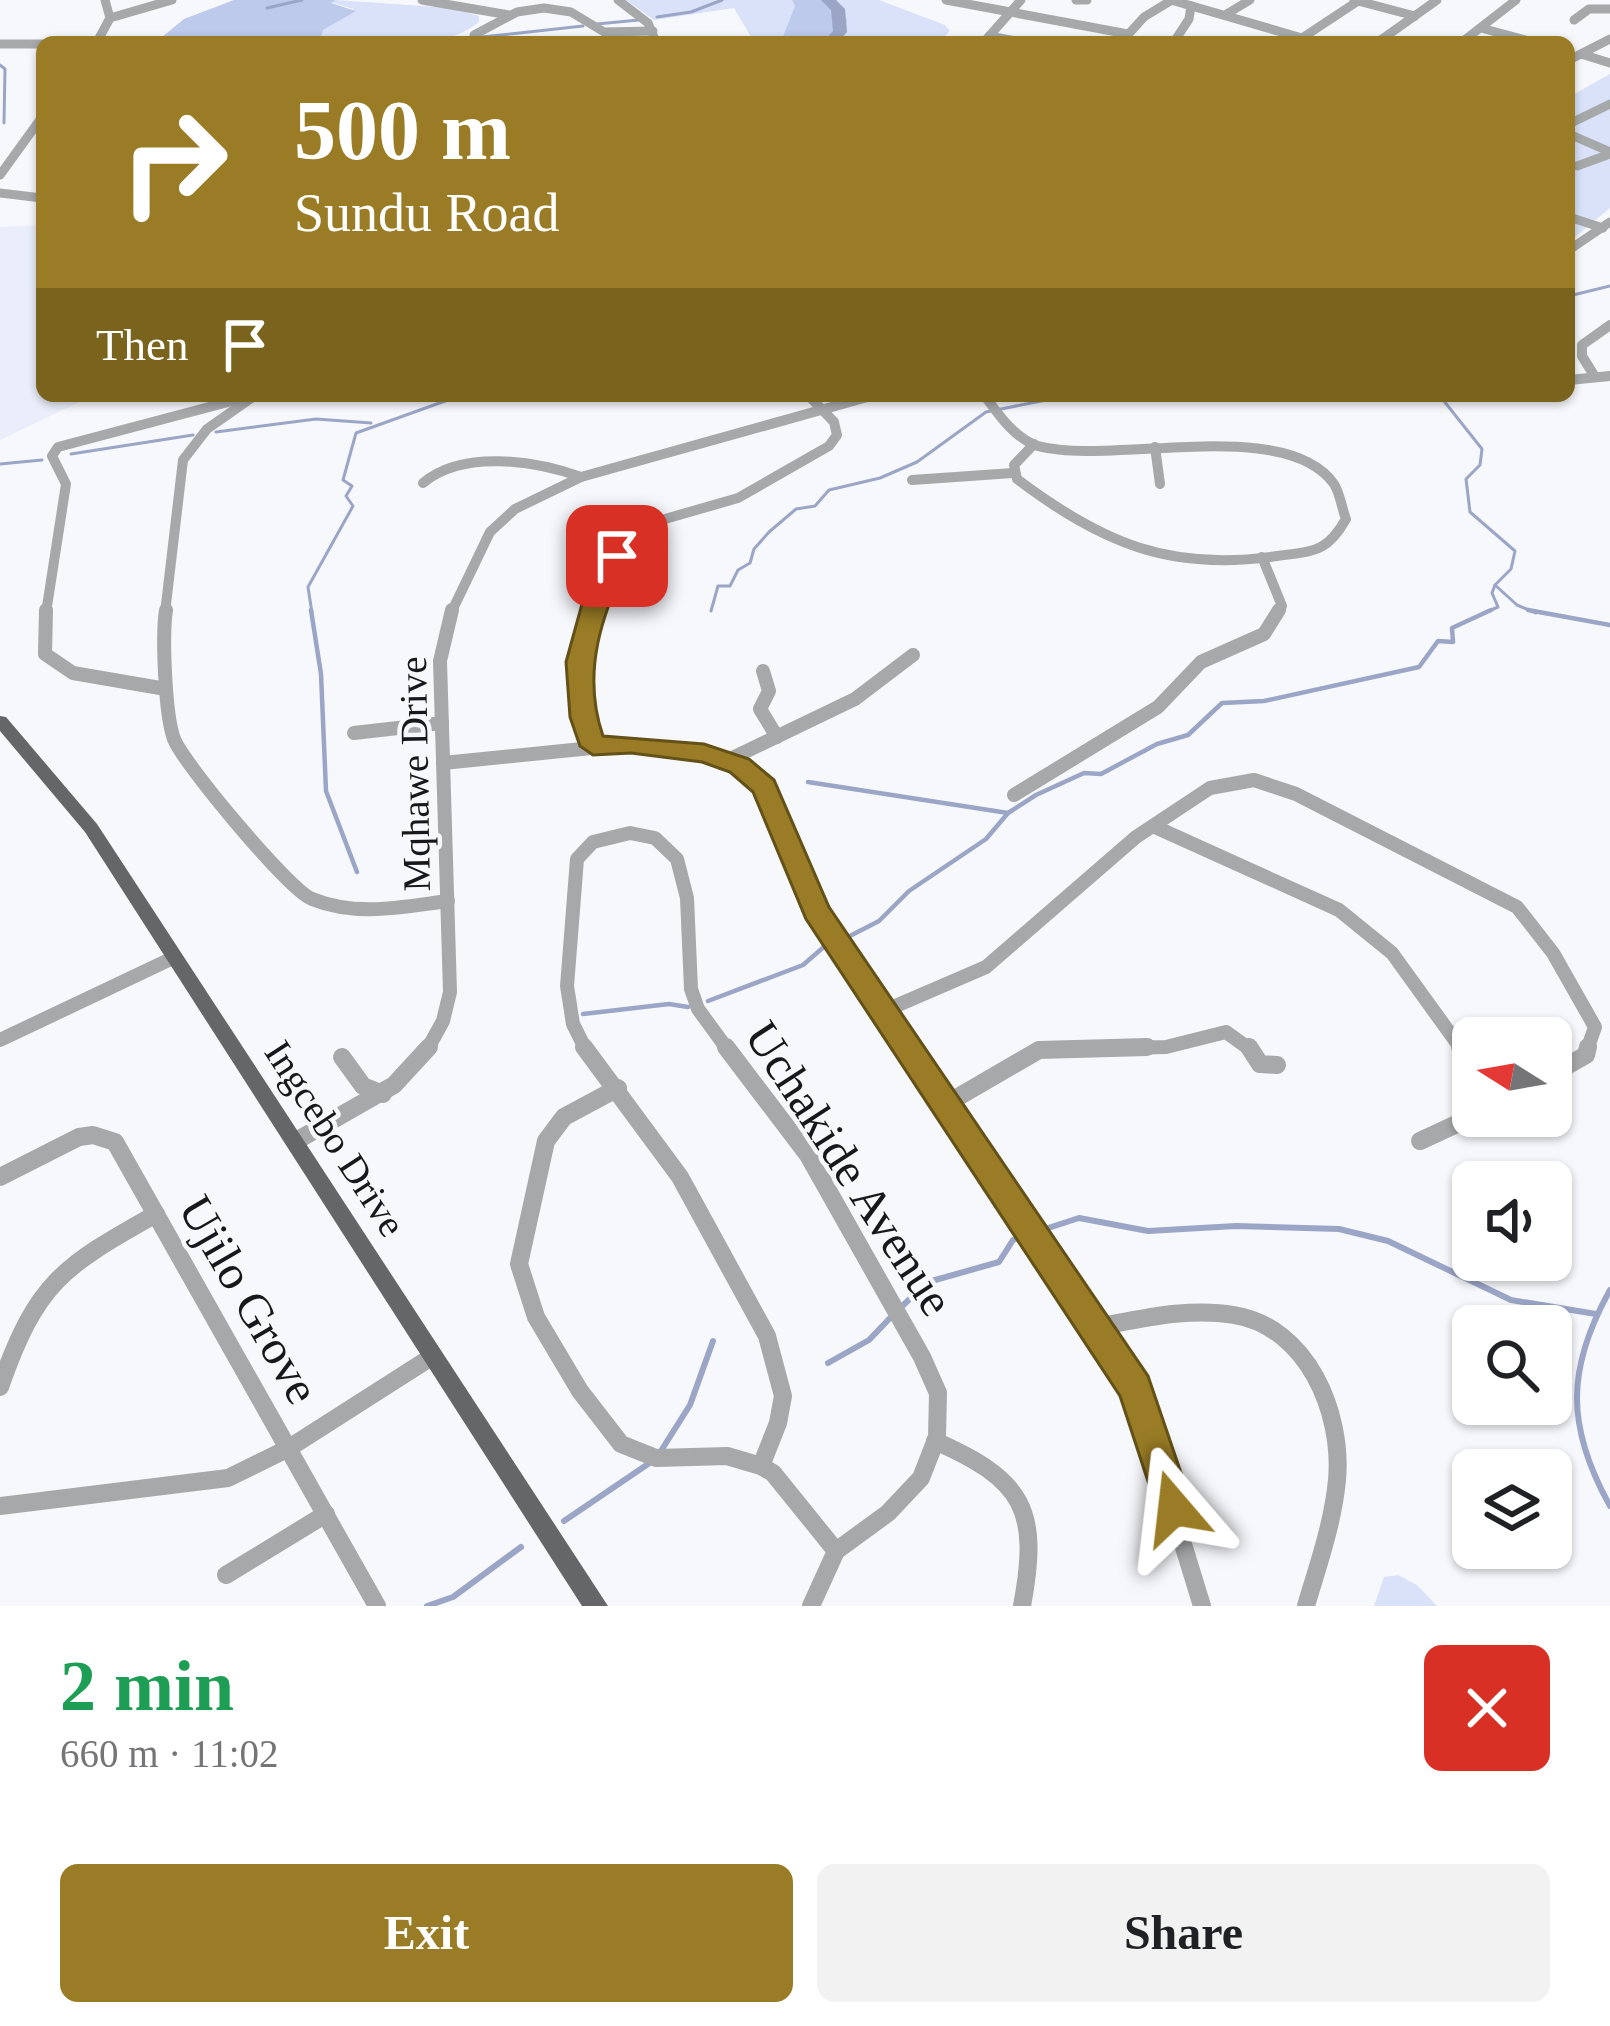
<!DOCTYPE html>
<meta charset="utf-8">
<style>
body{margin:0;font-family:Georgia,serif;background:#f2f2f2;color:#202124;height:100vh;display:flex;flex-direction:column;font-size:45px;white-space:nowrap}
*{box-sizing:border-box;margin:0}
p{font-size:39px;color:#757577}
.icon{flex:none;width:66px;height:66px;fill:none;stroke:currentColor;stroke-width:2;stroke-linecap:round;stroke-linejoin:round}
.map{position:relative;height:1606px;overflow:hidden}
.side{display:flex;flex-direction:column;background:#fff;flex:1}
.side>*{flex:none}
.banner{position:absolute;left:36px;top:36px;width:1539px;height:366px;border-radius:18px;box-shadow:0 3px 9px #0004;background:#997c25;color:#fff;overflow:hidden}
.needle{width:78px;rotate:281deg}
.fabs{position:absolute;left:1452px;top:1017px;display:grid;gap:24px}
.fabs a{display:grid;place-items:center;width:120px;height:120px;border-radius:18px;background:#fff;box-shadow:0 3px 9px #0004;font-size:60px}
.pin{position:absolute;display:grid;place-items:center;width:102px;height:102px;color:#fff;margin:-51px;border-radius:24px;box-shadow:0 6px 18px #0006}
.me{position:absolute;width:132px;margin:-66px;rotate:343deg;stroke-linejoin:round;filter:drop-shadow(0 0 9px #0008)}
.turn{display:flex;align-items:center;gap:42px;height:252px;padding:0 60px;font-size:54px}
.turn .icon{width:156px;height:156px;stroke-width:2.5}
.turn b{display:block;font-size:84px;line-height:102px}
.then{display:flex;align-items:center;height:114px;padding:0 60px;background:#0003;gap:24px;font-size:45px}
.round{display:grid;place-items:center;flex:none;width:126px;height:126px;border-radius:18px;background:#f2f2f2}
.headline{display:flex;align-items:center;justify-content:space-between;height:204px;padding:0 60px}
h1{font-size:72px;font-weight:700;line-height:90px;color:#1e9e55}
.primary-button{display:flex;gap:24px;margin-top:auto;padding:24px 60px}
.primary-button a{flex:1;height:138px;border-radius:18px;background:#997c25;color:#fff;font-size:48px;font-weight:700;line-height:138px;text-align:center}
.primary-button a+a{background:#f2f2f2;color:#202124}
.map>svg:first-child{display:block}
.built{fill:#eaeefa}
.green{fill:#d9e2f9}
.forest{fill:#bdcaec}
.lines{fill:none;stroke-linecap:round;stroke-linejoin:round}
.stream-far2{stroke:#9ba6c7;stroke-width:3}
.stream-far1{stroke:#9ba6c7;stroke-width:4.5}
.stream{stroke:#9ba6c7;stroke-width:6}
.river{fill:#9ba6c7;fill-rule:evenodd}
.minor-far3{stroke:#a7a8a9;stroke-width:9}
.minor-far2{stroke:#a7a8a9;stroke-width:10}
.minor-far1{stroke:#a7a8a9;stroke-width:14}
.minor{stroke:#a7a8a9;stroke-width:18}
.major{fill:#646668;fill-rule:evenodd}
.route{fill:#997c25;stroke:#635118;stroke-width:3}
.labels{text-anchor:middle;stroke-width:9;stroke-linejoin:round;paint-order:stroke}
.street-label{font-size:39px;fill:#18181a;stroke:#f7f8fc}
.near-street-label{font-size:48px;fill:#18181a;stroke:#f7f8fc}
</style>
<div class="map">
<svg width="1610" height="1606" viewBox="0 0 1610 1606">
<rect width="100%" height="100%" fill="#f7f8fc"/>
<polygon class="built" points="42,225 42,396 92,396 0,440 0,227"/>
<g class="green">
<path d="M336 0 451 8 479 16V22C439 54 375 42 327 42L321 36 323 30 354 9 330 2Z"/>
<polygon points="626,0 792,0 795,6 783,36 791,42 754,42 734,8 654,20"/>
<polygon points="837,0 879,0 945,25 950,31 939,42 819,42 845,17 831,12"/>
<polygon points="1610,74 1610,208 1569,242 1569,97"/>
<polygon points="1398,1575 1417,1585 1437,1606 1374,1606 1384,1577"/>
</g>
<g class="forest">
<polygon points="234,0 336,0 331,3 356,11 323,30 321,37 327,42 156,42 184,19"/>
<path d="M792 0H837L831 12 847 19 846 28C825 36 803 52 783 36L795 6Z"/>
</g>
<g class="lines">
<g class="stream-far2">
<polyline points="267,8 302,0"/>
<polyline points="657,17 691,12 722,0"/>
<polyline points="597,24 639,20"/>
<polyline points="482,37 583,26"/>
<polyline points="0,65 5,69 4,123"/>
<polyline points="1569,296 1610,286"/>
<polyline points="1440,396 1482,449 1480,465 1466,479 1470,512 1515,551 1511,569 1495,585 1517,605 1536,613"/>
<polyline points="216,432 316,419 371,423"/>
<polyline points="71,454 193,435"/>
<polyline points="0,464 42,460"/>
<polyline points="711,611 718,586 730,586 738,570 750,563 754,549 769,532 796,509 815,506 829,490 880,478 917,462 986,412 1066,396"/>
<polyline points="312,613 308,587 353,506 346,496 352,486 343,480 356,433 459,396"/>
<polyline points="1484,613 1498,607 1492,593 1495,585"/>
</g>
<g class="stream-far1">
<polyline points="311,610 321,674 326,791 357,872"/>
<polyline points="1528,610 1610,625"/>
<polyline points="808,782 1008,813"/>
<polyline points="846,938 879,921 909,891 986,839 1008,813 1036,795 1084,773 1101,774 1157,744 1188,735 1222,703 1264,701 1419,667 1438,641 1453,642 1452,628 1491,610"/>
<polyline points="708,1001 803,965 826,945"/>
<polyline points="583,1014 669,1004 688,1007"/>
</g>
<g class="stream">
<polyline points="1042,1230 1079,1218 1148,1231 1236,1226 1339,1229 1388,1241 1511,1300 1596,1314"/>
<path d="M1610 1290C1566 1369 1566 1427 1610 1506"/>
<polyline points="899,1309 928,1282 999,1262 1013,1240 1023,1236"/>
<polyline points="828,1363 869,1340 891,1317"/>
<polyline points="659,1454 690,1405 713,1341"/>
<polyline points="564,1521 651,1462"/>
<polyline points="427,1606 453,1597 521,1547"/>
</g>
<polygon class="river" points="821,0 836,0 845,9 847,32 838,42 823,42 833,31 831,10"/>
<g class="minor-far3">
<polyline points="422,0 509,15"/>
<polyline points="618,0 648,23 656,42"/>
<polyline points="946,0 1128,34"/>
<polyline points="1076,0 1087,0"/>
<polyline points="1171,0 1302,38"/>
<polyline points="1354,0 1415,16"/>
<polyline points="1225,15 1250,0"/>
<polyline points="110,18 172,0"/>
<polyline points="1574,20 1589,9 1610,9"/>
<polyline points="1481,28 1533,42"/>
<polyline points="989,36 1021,42"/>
<polyline points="1125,38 1144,17 1172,0"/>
<polyline points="97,42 110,18 105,0"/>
<polyline points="474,42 474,35 517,12 544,8 571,12 604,32 653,31"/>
<polyline points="984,42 1021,0"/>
<polyline points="1174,42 1189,19 1191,6"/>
<polyline points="1296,42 1358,1"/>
<polyline points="1378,42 1437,0"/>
<polyline points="1462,42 1516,0"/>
<polyline points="0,44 42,44"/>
<polyline points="1581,54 1610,63"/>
<polyline points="1569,60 1610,39"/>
<polyline points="1569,124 1610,104"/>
<polyline points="1569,134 1610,152"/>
<polyline points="1577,166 1610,154"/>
<polyline points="0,175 42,117"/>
<polyline points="0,193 42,198"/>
<polyline points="1569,217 1603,228"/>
<polyline points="1569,250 1610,222"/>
</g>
<g class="minor-far2">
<polyline points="1595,377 1582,356 1582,345 1610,325"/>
<polyline points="1569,380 1610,376"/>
<path d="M985 396C998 414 1015 439 1038 446 1110 466 1286 415 1334 484 1340 493 1342 509 1346 519 1327 553 1313 551 1277 556 1170 572 1102 543 1017 479L1014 465 1034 444"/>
<polyline points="1155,447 1160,484"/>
<polyline points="912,480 1013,473"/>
<path d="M423 483C463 449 536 461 581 477"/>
<polyline points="1262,557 1282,606 1277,613"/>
<polyline points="46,613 66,484 52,456 58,447 247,397"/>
<polyline points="165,613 183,460 207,429 254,396"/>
<polyline points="451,613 490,532 515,509 581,477 871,396"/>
<polyline points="590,613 603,575 637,532 658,521 738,498 829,446 837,435 834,422 809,396"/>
</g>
<g class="minor-far1">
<polyline points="46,610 45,654 73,673 166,689"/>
<path d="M166 610C162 636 165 715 174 739 183 763 289 890 312 899 357 917 401 907 448 901"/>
<polyline points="590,610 583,692 593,746"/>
<polyline points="763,671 769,691 760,709 777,737"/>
<polyline points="354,733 442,723"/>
<polyline points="728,760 855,699 913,655"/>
<polyline points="443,763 631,744 728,760 765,787 816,911 909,1050"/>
<polyline points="1014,795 1158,707 1201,662 1264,634 1279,610"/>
<polyline points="1153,826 1339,910 1392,953 1462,1050"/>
<polyline points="884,1011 986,967 1136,837 1210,788 1254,780 1296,794 1517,907 1553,953 1595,1027 1587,1050"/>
<polyline points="0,1040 175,957"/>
<polyline points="427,1050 443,1021 450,992 440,661 452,610"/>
<polyline points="586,1050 573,1024 567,986 577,859 593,842 630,833 655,838 677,859 687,898 691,989 698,1009 728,1050"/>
<polyline points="1038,1050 1166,1047 1226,1032 1251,1050"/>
</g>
<g class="minor">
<polyline points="584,1047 680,1177 767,1336 783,1396 778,1423 761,1466"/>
<polyline points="726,1047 808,1155 922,1357 938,1393 937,1437 921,1478 888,1513 836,1551"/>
<polyline points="907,1047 1135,1388 1202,1606"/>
<polyline points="1249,1047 1260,1064 1277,1065"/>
<polyline points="1460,1047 1473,1066"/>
<polyline points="342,1057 363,1086 383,1094"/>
<polyline points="1551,1075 1586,1055 1588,1047"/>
<polyline points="618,1088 564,1117 546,1141 519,1264 536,1317 580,1391 621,1444 656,1458 727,1456 761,1466 773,1473 836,1551 811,1606"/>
<polyline points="946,1104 1039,1050 1147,1047"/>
<polyline points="296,1141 394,1085 429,1047"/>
<polyline points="1420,1141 1474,1116"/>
<polyline points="0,1177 79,1137 93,1135 115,1142 377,1606"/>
<path d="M1096 1327C1141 1319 1188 1307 1234 1315 1307 1327 1343 1412 1337 1480 1333 1523 1318 1565 1306 1606"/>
<path d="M0 1387C37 1282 62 1267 156 1214"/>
<path d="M935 1441C1024 1480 1040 1510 1022 1606"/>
<polyline points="0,1506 228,1478 289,1448 433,1356"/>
<polyline points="226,1575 326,1514"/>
</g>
<polygon class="major" points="0,716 6,717 97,824 608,1606 582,1606 85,832 0,731"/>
</g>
<path class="route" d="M617 549 629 556C602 615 581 672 603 736L704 744 749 759 774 780 829 907 1148 1376 1193 1508 1188 1521 1174 1526 1161 1521 1120 1396 806 919 753 792 730 772 702 762 631 753 593 755 580 746 570 717 566 662 582 604 605 556Z"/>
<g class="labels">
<g class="street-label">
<text transform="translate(414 774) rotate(-91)" y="14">Mqhawe Drive</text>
<text transform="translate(336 1138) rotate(57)" y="14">Ingcebo Drive</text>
</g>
<g class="near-street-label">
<text transform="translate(850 1168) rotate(57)" y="17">Uchakide Avenue</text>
<text transform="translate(250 1299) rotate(60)" y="17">Ujilo Grove</text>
</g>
</g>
</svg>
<div class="fabs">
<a><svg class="needle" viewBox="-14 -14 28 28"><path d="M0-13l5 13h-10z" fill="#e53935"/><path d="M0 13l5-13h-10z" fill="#757577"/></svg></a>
<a><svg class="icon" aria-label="sound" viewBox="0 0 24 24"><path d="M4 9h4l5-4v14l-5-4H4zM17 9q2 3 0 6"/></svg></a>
<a><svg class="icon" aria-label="search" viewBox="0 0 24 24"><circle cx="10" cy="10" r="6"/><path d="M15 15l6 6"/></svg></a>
<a><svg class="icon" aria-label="layers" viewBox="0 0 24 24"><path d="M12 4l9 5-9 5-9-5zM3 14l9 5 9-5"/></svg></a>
</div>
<div class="pin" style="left:617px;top:556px;background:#d93025"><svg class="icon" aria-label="arrive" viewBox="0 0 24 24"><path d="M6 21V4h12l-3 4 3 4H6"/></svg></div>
<svg class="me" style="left:1174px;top:1508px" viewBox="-20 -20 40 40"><path d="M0-17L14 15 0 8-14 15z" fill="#997c25" stroke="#fff" stroke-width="4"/></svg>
<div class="banner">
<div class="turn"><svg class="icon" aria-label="right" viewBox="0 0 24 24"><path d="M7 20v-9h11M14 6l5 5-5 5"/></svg><div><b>500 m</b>Sundu Road</div></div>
<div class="then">Then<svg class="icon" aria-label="arrive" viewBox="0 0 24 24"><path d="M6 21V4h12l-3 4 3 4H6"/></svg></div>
</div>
</div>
<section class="side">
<div class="headline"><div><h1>2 min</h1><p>660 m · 11:02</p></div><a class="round" style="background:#d93025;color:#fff"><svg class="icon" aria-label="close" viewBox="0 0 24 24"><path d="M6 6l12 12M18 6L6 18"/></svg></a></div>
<div class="primary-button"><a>Exit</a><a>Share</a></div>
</section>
